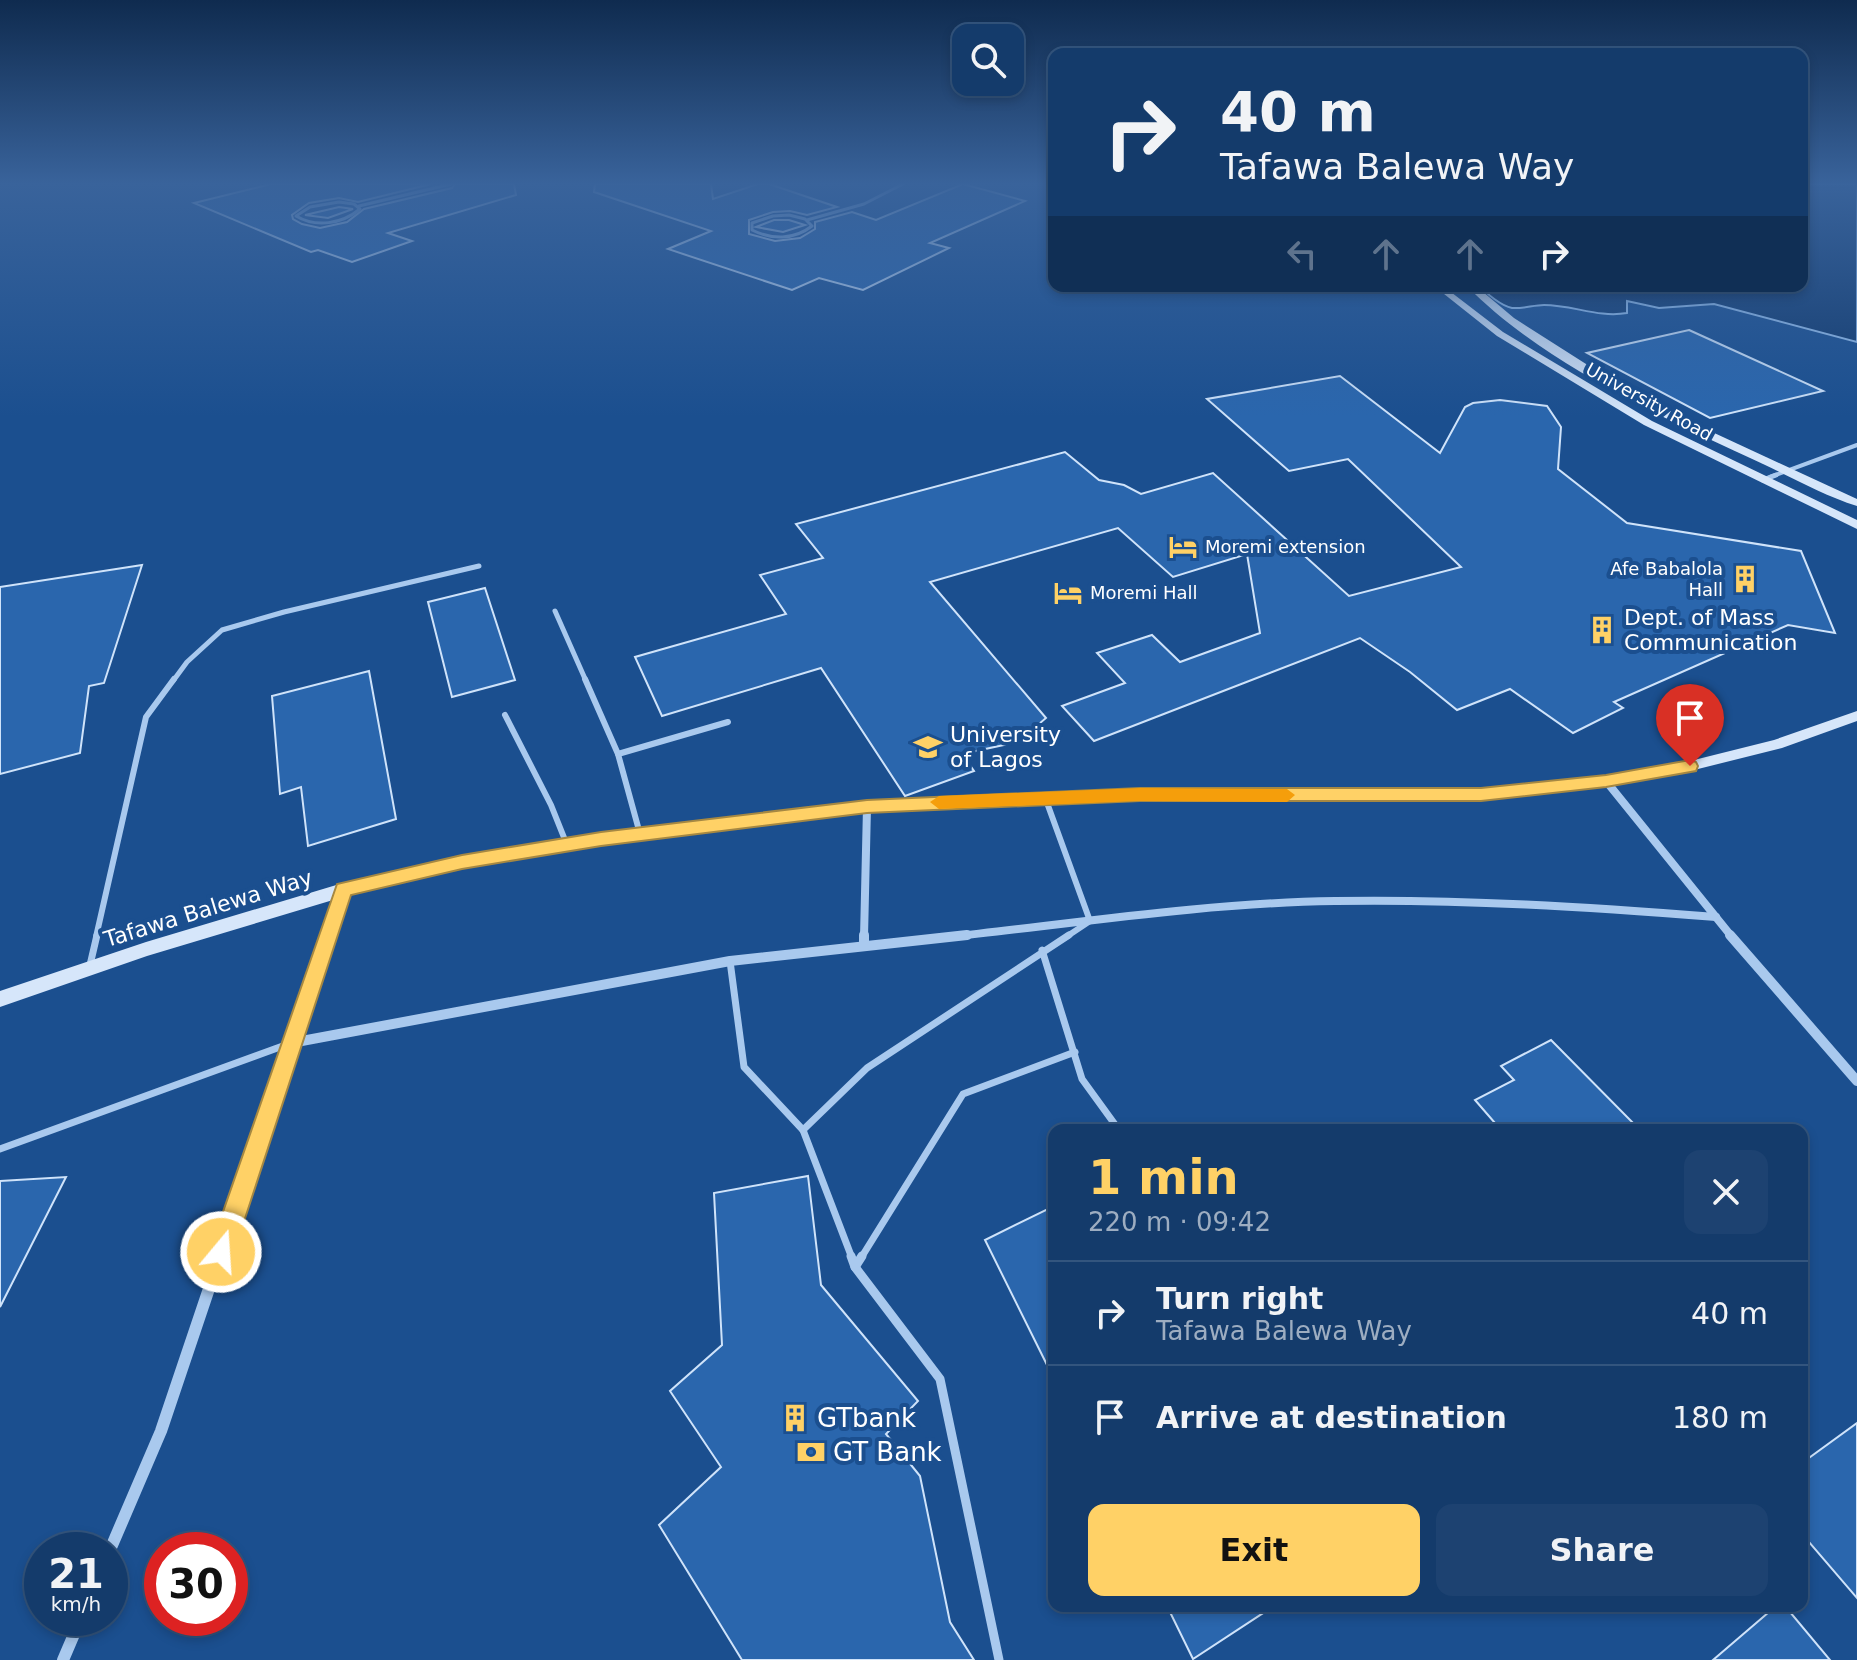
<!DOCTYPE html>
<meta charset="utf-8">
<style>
body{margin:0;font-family:"DejaVu Sans",sans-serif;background:#1d4271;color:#f1f3f6;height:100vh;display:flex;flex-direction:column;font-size:30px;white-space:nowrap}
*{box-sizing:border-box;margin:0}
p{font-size:26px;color:#9dadc1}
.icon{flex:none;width:44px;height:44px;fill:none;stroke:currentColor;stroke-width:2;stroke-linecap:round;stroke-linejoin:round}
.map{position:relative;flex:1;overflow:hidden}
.side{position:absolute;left:1048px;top:1124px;width:760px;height:488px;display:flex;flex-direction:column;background:#143b6b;border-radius:16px;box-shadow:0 4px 12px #0003,0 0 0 2px #33557e}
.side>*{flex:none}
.guide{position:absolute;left:1048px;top:48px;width:760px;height:244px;border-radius:16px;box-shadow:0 4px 12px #0003,0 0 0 2px #33557e;background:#143b6b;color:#f1f3f6;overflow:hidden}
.buttons{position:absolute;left:952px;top:24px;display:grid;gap:16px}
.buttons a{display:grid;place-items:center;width:72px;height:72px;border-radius:16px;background:#143b6b;box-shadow:0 4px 12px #0003,0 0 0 2px #33557e;font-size:40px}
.speed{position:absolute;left:24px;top:1532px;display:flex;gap:16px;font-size:40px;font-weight:700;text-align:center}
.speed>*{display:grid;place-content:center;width:104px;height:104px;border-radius:50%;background:#143b6b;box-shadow:0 4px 12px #0003,0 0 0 2px #33557e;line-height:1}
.speed small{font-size:20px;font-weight:400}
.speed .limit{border:12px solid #d22;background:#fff;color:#111}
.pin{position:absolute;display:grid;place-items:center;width:68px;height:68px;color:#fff;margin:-82px -34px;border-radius:50% 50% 50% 0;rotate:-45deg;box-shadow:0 0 8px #0007}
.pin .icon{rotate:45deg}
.me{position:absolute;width:88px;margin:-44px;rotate:18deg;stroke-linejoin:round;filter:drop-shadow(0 0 6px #0008)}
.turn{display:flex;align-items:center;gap:28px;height:168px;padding:0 40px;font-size:36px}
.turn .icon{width:104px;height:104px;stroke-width:2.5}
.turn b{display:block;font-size:56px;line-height:68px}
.lanes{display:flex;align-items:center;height:76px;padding:0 40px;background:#0003;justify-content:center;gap:40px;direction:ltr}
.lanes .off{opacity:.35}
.round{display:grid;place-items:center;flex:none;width:84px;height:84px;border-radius:16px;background:#1d4271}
.summary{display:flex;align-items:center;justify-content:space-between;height:136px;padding:0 40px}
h1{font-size:48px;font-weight:600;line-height:60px;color:#ffd166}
.action{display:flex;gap:16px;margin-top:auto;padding:16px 40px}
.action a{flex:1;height:92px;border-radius:16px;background:#ffd166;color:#111;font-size:32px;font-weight:600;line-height:92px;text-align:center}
.action a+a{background:#1d4271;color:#f1f3f6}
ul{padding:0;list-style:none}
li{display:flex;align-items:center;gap:24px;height:104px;padding:0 40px;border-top:2px solid #33557e}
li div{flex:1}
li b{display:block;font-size:30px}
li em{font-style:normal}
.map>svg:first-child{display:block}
.water{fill:#123a6d;stroke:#9cc4f0;stroke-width:2}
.building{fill:#2a66ad;stroke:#cfe3fa;stroke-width:2}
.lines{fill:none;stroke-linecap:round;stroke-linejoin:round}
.lane-far5{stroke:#a9c9ee;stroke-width:3}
.lane-far4{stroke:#a9c9ee;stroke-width:4}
.lane-far3{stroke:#a9c9ee;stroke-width:5}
.lane-far2{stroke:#a9c9ee;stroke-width:6}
.lane-far1{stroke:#a9c9ee;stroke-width:7}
.lane{stroke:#a9c9ee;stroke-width:9}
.street-far2{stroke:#a9c9ee;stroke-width:8}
.street-far1{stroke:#a9c9ee;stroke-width:10}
.street{stroke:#a9c9ee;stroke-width:12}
.secondary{fill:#d6e6fa;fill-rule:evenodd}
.route{fill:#ffd166;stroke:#a68842;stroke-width:2}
.slow{fill:#f59e0b}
.labels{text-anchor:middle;stroke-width:8;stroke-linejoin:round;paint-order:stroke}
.far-street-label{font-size:18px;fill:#fff;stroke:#1b4f8f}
.far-poi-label{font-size:18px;fill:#fff;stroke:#1b4f8f;text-anchor:start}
.poi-label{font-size:22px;fill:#fff;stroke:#1b4f8f;text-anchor:start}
.street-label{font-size:22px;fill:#fff;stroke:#1b4f8f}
.near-poi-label{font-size:26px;fill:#fff;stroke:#1b4f8f;text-anchor:start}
</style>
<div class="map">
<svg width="1857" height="1660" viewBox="0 0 1857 1660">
<rect width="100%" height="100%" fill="#1b4f8f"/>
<path class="water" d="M1802 184H1857V342L1714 304 1659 308 1627 301V313C1598 318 1573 305 1544 305 1534 305 1522 309 1512 308 1502 306 1486 294 1481 286H1802Z"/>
<g class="building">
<polygon points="271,184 431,184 358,202 339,198 309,203 292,215 293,219 302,224 320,228 347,222 364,209 452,188 455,184 514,184 516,195 388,233 412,241 352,262 318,250 311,252 194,203"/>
<polygon points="595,184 711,184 713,199 758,184 769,184 837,207 807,215 790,211 773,212 749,220 749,234 775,241 800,238 815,229 815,222 852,212 876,220 963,184 1025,201 930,243 949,248 863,290 819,278 792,290 668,249 711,231 594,192"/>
<polygon points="339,207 353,209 328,218 305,215"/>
<polygon points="774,220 789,220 805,225 783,232 756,227"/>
<polygon points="1689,330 1823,391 1710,418 1587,353"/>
<polygon points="1340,376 1440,453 1465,407 1473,403 1500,400 1547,406 1561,427 1558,469 1627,523 1801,551 1835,633 1788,625 1614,702 1623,708 1573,733 1510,689 1457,710 1410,672 1360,638 1094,741 1062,706 1125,683 1097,653 1152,635 1180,662 1260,633 1247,554 1173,577 1118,528 930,582 1046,718 1018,742 962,754 974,771 905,796 821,668 662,716 635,657 786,614 760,575 823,558 796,524 1065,452 1099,480 1124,485 1141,494 1213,473 1349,596 1461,567 1348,459 1289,471 1207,399"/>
<polygon points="142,565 104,683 89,686 80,753 0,774 0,587"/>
<polygon points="485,588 515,680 452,697 428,602"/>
<polygon points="369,671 396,819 308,846 301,787 280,794 272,696"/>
<polygon points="1551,1040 1640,1130 1501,1130 1475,1100 1514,1080 1501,1066"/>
<polygon points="808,1176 821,1285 918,1401 886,1434 920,1476 950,1622 974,1660 742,1660 659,1525 721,1467 670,1391 722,1345 714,1193"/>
<polygon points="66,1177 0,1307 0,1181"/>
<polygon points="1054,1206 1054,1379 985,1240"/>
<polygon points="1857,1423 1857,1598 1802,1534 1802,1463"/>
<polygon points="1167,1606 1274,1606 1193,1659"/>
<polygon points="1776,1606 1785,1606 1830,1660 1713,1660"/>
</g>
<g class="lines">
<g class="lane-far5">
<path d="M339 202 354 204 360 209C342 224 316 228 296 216L310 207Z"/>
<polyline points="359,206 451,184"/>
<path d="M789 215 805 219 812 226C794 240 772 240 752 230V223L773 216Z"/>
<polyline points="807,220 864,204 903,184"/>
</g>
<polyline class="lane-far4" points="1770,477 1857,445"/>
<g class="lane-far3">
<polyline points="1763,480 1776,475"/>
<polyline points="555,611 586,681"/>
<polyline points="173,681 187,662 222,630 284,612 479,566"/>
</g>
<g class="lane-far2">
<polyline points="585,679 618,754"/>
<polyline points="505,715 551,805 567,845"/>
<polyline points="1046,800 1090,921 1066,937"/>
<polyline points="640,834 618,754 728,722"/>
<polyline points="96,937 146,717 174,679"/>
</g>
<g class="lane-far1">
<polyline points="1042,950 1082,1079 1119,1130"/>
<polyline points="730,961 744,1067 803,1130 852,1258"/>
<polyline points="90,965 97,935"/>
<polyline points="803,1130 867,1068 1069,935"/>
<polyline points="0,1149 291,1043"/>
<polyline points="861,1258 963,1094 1075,1052"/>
</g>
<g class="lane">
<polyline points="851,1256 855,1267 940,1379 999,1660"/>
<polyline points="855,1267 862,1256"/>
</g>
<g class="street-far2">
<polyline points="1606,781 1732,937"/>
<polyline points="327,937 343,890"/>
<polyline points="864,937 867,807"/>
<path d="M949 937C1077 923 1206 903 1335 901 1462 899 1590 907 1716 917"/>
</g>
<g class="street-far1">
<polyline points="1730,935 1857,1081"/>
<polyline points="864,944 864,935"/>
<polyline points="291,1043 730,961 967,935"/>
<polyline points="219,1258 328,935"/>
</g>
<g class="street">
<polyline points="110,1550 161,1431 220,1256"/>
<polyline points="63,1660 81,1618"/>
</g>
<g class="secondary">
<polygon points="1434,286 1443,286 1503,332 1652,421 1857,520 1857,529 1644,425 1497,336"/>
<path d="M1467 286H1476L1514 318 1608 378 1710 431 1857 499V506C1825 496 1793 478 1763 464 1665 419 1542 363 1467 286Z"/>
<polygon points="1857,711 1857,721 1782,748 1690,771 1606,786 1481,801 1140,801 933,809 867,813 601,845 462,868 343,897 147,956 0,1007 0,991 146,942 343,883 462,856 601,833 867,801 933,797 1140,789 1481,789 1606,776 1690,761 1774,740"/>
</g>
</g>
<linearGradient id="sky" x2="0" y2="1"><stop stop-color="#0f2b4f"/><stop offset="0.44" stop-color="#39639b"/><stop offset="1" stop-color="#39639b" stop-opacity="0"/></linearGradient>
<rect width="1857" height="417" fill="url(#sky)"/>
<polygon class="route" points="1690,760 1696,762 1698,766 1696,771 1606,787 1481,801 1140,801 867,813 601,846 462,869 351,895 234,1252 230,1261 221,1264 212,1261 209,1252 337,884 462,855 601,832 867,800 1140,788 1481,788 1606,775"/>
<polygon class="slow" points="1140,788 1287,789 1295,795 1287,802 1140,801 939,809 930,802 939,796"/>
<defs>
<symbol id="hotel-bare" viewBox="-9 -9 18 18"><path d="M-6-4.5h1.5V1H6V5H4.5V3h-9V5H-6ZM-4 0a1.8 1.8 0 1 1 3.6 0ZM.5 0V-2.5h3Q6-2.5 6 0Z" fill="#ffd166" stroke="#1b4f8f" stroke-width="2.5" paint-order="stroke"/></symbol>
<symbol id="building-bare" viewBox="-9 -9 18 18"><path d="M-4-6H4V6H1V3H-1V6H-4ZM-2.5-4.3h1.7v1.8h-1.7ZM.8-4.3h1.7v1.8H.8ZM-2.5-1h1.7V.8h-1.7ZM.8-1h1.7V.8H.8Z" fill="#ffd166" stroke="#1b4f8f" stroke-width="2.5" paint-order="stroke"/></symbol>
<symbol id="university-bare" viewBox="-9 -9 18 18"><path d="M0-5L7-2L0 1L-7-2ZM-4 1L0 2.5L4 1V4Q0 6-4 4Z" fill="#ffd166" stroke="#1b4f8f" stroke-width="2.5" paint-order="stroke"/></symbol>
<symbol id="bank-bare" viewBox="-9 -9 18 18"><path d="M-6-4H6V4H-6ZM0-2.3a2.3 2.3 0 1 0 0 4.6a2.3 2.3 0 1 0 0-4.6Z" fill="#ffd166" stroke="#1b4f8f" stroke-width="2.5" paint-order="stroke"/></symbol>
</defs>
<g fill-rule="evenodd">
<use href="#hotel-bare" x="1163" y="527" width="40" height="40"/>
<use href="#building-bare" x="1725" y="559" width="40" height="40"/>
<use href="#hotel-bare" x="1048" y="573" width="40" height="40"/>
<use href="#building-bare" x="1582" y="610" width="40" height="40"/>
<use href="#university-bare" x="908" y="727" width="40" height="40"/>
<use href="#building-bare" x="775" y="1398" width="40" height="40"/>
<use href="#bank-bare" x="791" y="1432" width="40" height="40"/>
</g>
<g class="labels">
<g class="far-street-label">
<text transform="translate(1649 402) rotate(29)" y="6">University Road</text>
</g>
<g class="far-poi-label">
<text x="1205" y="553">Moremi extension</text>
<text x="1723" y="575" text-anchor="end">Afe Babalola<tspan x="1723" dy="21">Hall</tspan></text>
<text x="1090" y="599">Moremi Hall</text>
</g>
<g class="poi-label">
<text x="1624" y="625">Dept. of Mass<tspan x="1624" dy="25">Communication</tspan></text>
<text x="950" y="742">University<tspan x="950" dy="25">of Lagos</tspan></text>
</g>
<g class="street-label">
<text transform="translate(208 908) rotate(-17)" y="8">Tafawa Balewa Way</text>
</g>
<g class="near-poi-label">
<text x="817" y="1427">GTbank</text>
<text x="833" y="1461">GT Bank</text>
</g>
</g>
</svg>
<div class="buttons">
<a><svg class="icon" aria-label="search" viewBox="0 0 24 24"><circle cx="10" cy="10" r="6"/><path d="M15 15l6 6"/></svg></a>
</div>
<div class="speed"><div>21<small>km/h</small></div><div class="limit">30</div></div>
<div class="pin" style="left:1690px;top:766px;background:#d93025"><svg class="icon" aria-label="arrive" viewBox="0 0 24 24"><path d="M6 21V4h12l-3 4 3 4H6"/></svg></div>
<svg class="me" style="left:221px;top:1252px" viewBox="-20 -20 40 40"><circle r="17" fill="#ffd166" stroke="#fff" stroke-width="3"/><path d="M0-11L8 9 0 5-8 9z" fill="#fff"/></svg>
<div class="guide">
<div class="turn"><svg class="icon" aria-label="right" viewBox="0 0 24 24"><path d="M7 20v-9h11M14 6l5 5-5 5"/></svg><div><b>40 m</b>Tafawa Balewa Way</div></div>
<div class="lanes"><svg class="icon off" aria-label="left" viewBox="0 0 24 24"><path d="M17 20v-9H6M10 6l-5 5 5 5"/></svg><svg class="icon off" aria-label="ahead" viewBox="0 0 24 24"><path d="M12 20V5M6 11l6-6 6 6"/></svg><svg class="icon off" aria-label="ahead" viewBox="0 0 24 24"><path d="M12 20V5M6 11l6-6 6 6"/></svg><svg class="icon" aria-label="right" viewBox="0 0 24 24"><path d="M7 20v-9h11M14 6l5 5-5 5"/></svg></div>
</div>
<section class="side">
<div class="summary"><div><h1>1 min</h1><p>220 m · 09:42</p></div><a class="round"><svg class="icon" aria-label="close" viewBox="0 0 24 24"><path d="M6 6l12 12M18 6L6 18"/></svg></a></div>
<ul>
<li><svg class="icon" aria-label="right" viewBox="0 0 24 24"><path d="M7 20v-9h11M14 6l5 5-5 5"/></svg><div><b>Turn right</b><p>Tafawa Balewa Way</p></div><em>40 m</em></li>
<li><svg class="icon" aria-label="arrive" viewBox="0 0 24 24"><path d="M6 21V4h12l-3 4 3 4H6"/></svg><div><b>Arrive at destination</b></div><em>180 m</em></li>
</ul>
<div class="action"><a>Exit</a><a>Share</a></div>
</section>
</div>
